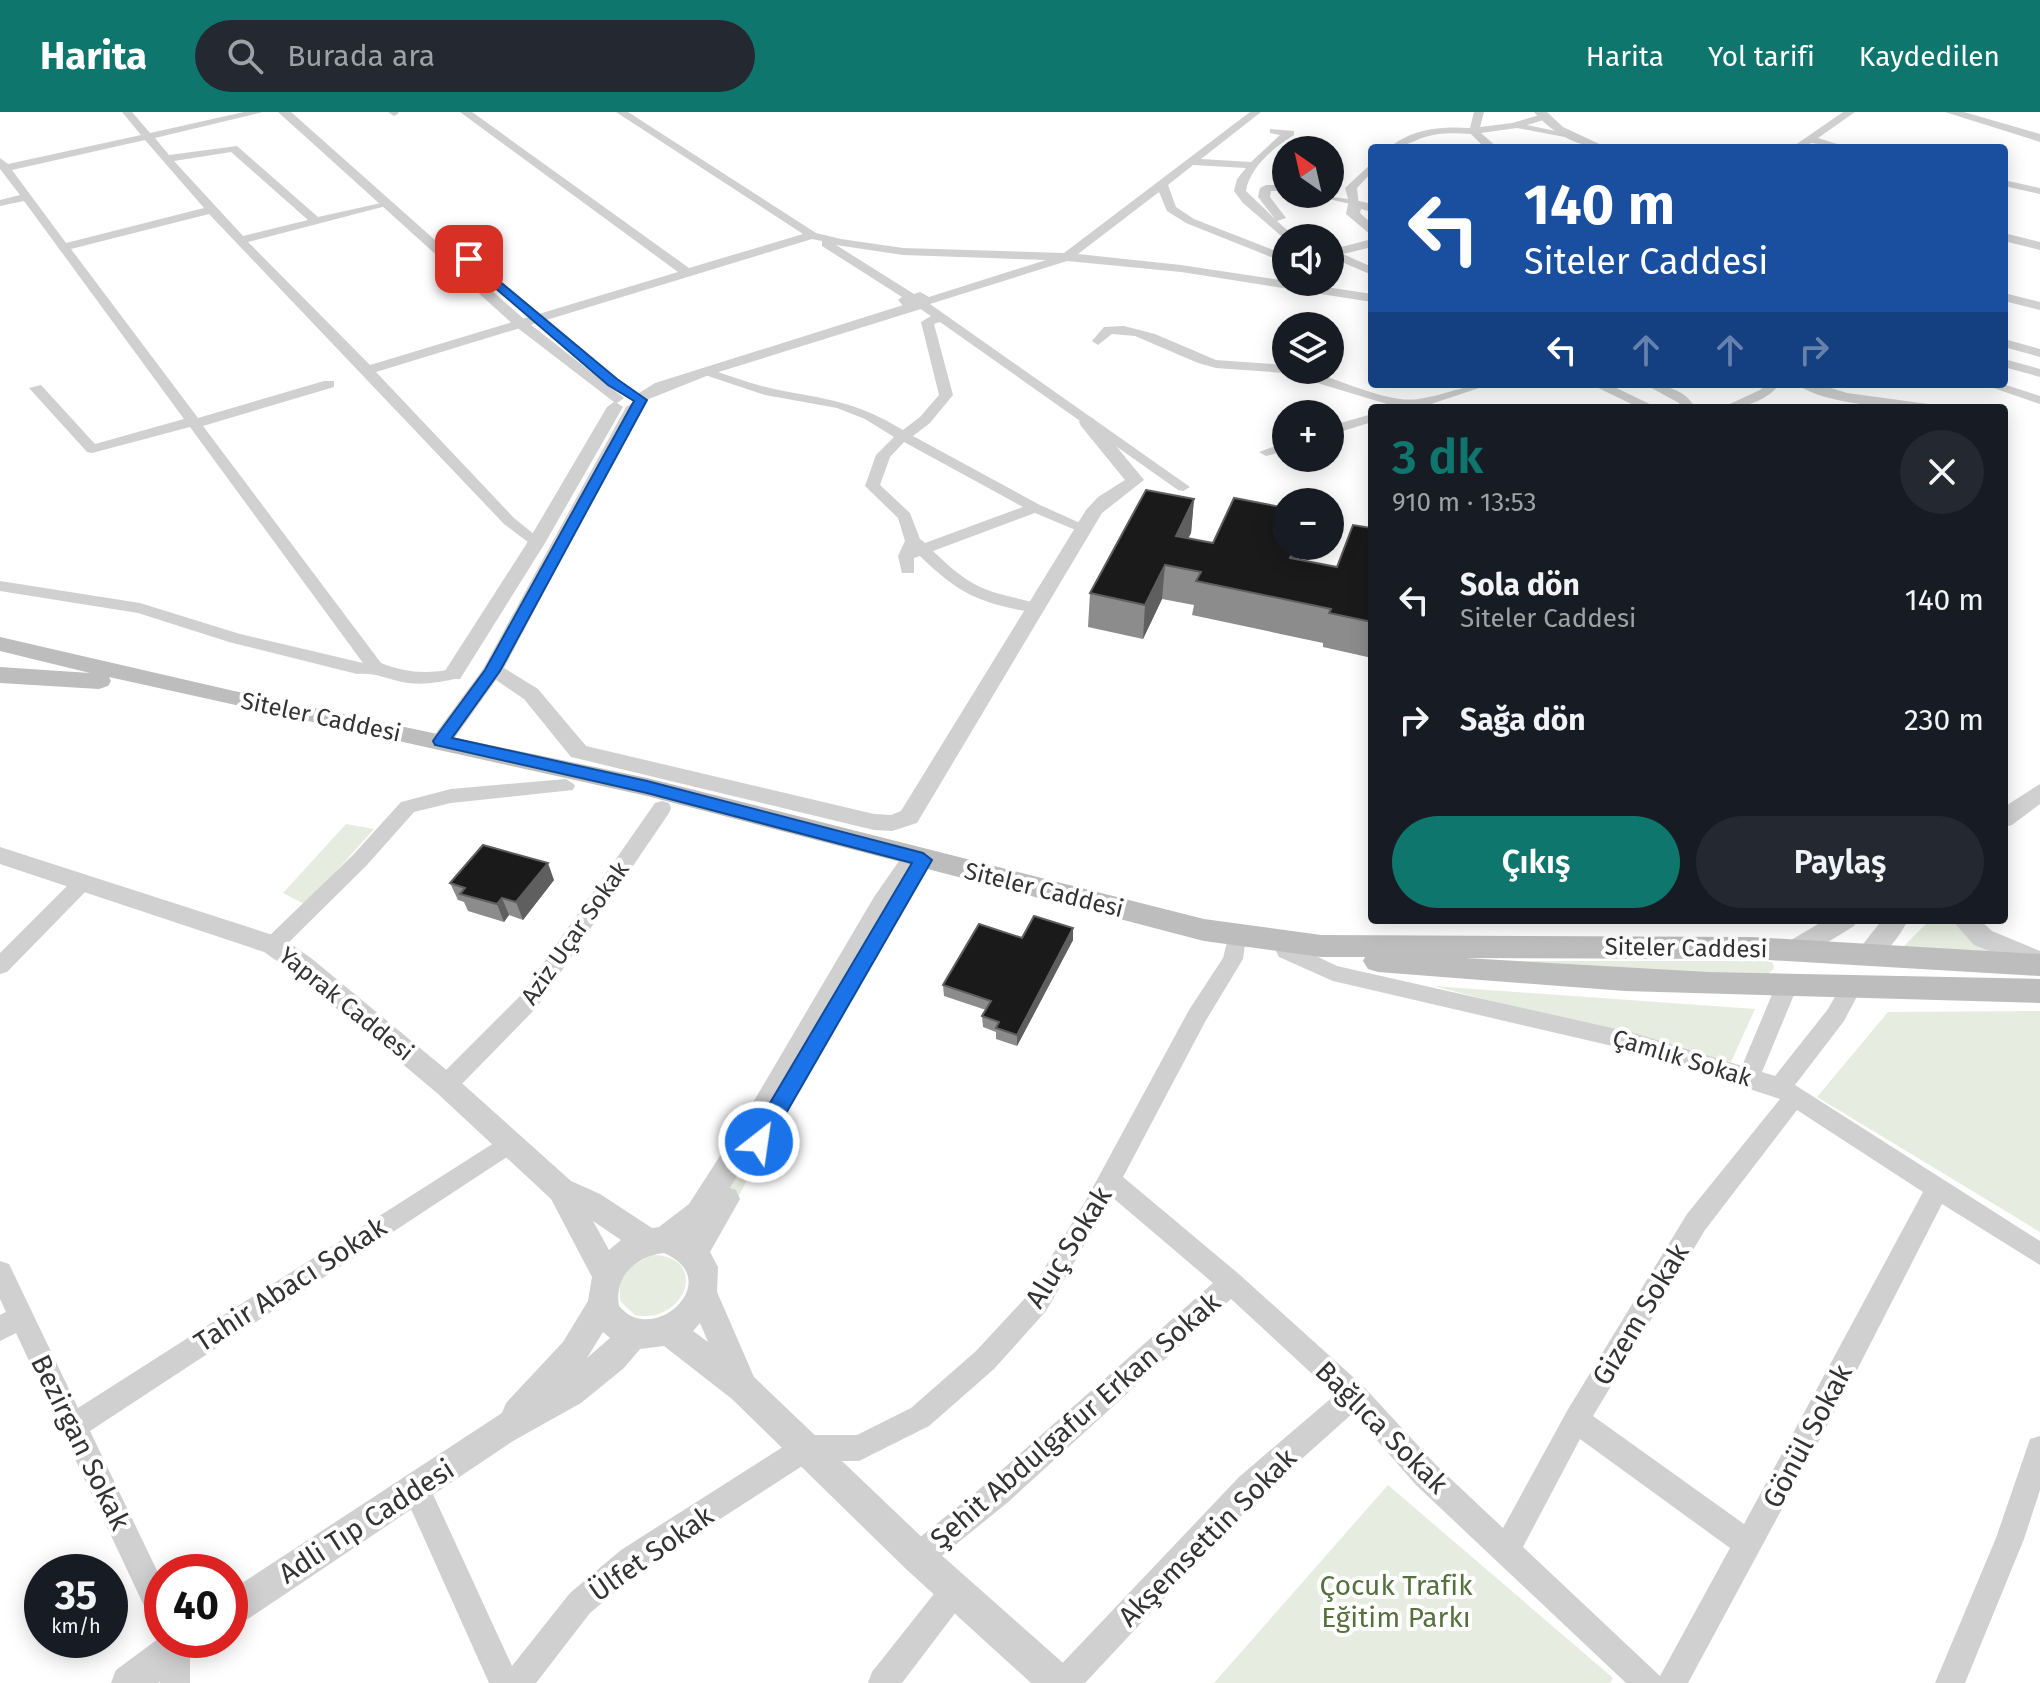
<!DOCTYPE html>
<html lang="tr">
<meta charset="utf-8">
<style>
body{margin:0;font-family:"Fira Sans",sans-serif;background:#242831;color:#f1f3f6;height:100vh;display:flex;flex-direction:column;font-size:30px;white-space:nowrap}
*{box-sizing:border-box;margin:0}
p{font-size:26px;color:#9ea1a6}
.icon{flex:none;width:44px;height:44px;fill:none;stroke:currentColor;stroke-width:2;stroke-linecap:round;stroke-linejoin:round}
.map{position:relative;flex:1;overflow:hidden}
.panel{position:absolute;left:1368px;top:292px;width:640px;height:520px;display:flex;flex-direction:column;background:#171b24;border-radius:8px;box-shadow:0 4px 20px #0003}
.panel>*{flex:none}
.top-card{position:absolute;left:1368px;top:32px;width:640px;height:244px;border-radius:8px;box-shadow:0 4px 20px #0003;background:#1a4fa0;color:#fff;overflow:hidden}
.needle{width:52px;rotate:326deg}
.tools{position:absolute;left:1272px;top:24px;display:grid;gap:16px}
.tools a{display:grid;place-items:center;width:72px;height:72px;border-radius:50%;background:#171b24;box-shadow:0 4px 20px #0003;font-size:40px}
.speed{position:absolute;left:24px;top:1442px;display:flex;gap:16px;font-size:40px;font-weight:700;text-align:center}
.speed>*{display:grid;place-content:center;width:104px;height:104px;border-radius:50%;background:#171b24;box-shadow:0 4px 20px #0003;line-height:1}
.speed small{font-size:20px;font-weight:400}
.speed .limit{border:12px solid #d22;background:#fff;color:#111}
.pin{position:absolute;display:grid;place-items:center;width:68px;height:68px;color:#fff;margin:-34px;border-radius:16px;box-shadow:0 4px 12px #0006}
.me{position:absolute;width:88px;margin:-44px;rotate:30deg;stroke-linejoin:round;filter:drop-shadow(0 0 6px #0008)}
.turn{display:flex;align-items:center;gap:28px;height:168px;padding:0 24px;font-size:36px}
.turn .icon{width:104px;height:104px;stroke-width:2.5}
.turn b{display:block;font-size:56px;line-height:68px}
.lanes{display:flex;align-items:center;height:76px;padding:0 24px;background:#0003;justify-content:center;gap:40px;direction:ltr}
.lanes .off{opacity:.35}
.round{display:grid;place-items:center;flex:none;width:84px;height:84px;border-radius:42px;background:#242831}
.summary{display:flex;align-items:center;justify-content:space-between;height:136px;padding:0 24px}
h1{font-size:48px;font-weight:600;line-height:60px;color:#0f766e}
.action{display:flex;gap:16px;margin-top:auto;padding:16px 24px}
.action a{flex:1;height:92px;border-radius:48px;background:#0f766e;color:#fff;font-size:32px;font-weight:600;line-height:92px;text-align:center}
.action a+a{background:#242831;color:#f1f3f6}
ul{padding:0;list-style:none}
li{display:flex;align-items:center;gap:24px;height:120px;padding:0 24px}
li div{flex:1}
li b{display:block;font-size:30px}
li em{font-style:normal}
header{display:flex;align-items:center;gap:48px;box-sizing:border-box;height:112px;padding:0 40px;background:#0f766e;color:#fff}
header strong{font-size:38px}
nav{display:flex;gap:44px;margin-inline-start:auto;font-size:28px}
.search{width:560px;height:72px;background:#242831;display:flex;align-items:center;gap:20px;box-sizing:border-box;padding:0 28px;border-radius:44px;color:#9ea1a6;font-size:30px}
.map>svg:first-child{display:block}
.green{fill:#e6ecdf}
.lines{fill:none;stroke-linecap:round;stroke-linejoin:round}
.minor{fill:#d0d0d0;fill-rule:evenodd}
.tertiary{fill:#d0d0d0;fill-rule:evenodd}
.secondary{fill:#bdbdbd;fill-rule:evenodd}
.wall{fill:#8c8c8c}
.shaded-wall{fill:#5f5f5f}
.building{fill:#1a1a1a;stroke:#5f5f5f;stroke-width:2}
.route{fill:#1a73e8;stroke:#114b97;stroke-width:2}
.labels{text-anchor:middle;stroke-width:8;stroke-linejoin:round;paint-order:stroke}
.street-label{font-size:24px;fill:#333;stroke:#fff}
.near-street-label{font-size:28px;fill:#333;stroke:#fff}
.near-park-label{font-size:28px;fill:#56703f;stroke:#fff}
</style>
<header>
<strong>Harita</strong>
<div class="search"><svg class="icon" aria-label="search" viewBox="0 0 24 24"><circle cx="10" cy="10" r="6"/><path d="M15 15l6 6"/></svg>Burada ara</div>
<nav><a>Harita</a><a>Yol tarifi</a><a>Kaydedilen</a></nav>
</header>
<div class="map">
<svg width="2040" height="1571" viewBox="0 0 2040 1571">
<rect width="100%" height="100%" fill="#fff"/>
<g class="green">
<polygon points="346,712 374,717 306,793 283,781"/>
<polygon points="1930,808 1958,808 1996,843 1903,835"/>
<polygon points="879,817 725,1110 710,1103"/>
<polygon points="1491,849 1767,849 1773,851 1774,856 1763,868"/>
<polygon points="1433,874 1755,897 1731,950"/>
<polygon points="2040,899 2040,1120 1817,985 1888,900"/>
<path d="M654 1143C710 1145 685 1213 635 1203L621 1190C615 1165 631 1150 654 1143Z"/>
<polygon points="1388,1373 1613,1566 1610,1571 1214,1571"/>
</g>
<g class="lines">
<g class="minor">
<path d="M122 0H132L150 21 244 0H263L155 26 169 43 237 34 318 105 390 89V93L248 130 370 253 678 160 460 0H472L689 156 803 122 616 0H628L816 121 841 127 903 136 1064 141 1250 0H1261L1201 47 1251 50 1280 23 1270 21V17L1294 19V23C1274 35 1249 56 1246 79L1275 107 1258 85 1260 76 1266 73H1286V79H1271L1270 85 1286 106 1277 109 1296 126 1286 128 1243 91 1234 79 1237 67 1246 56 1193 53 1168 73 1176 95 1194 107 1286 143V151L1186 111 1167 99 1159 80 1078 142 1181 153 1372 182V190L1181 160 1067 149 930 192 1190 375 1183 379 1178 378 940 210 934 212 953 283 930 311 913 324 1040 393 1091 416 1083 421 1078 419 1035 401 933 439C975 480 987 479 1041 492V500L1035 501C980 491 960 483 920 444L914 446V461H902L898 444 905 429 898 406 865 374 876 343 894 325 865 307 837 296 765 283 696 260 703 256C727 262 750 272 774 277 828 288 853 288 903 318L920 305 939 283 921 210 931 204 919 196H905L898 188 902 185 822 134V129L812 127 376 260 514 406 541 428 544 431 536 436 504 412 209 102 71 137 198 306 324 269H334V275L203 314 381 551C406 561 427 562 453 557L462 562 459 566C442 570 425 573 408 571 389 568 376 560 357 562L229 530 138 501 0 479V469L140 491 240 522 363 551 190 315 92 341 87 340 29 276 41 273 95 332 184 307 24 89 0 94V88L20 83 0 57V46L8 52 141 23ZM145 28 204 96 66 131 12 58ZM231 40 308 108 243 124 174 49ZM836 133 903 143 1046 148 929 185 920 180 914 182ZM904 330 1023 395 925 431 920 427 910 401 880 373 890 345Z"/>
<polygon points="388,0 398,0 399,1 394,4"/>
<path d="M1474 0H1484L1480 15 1512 11 1543 2 1547 3V7L1527 13 1575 23 1570 26 1517 16 1481 21 1498 36H1485L1471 22C1456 21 1440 20 1425 25 1412 29 1403 36 1389 36 1411 17 1441 14 1470 16Z"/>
<polygon points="1843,0 1855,0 1818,26 1850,36 1811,31 1803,36 1791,36"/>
<polygon points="1372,51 1372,60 1357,76 1359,94 1307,82 1348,87 1345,76"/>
<polygon points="2004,68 2040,76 2040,82 2004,74"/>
<polygon points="1372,127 1372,135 1343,142 1372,155 1372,163 1330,145 1330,138"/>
<polygon points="2004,181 2040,190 2040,198 2004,189"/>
<path d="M1124 214 1155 222 1216 248 1286 253V258C1326 258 1361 282 1400 287 1430 291 1460 272 1491 272L1419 296 1397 295 1284 261 1216 256 1198 251 1135 224 1112 222 1098 233 1092 229 1104 215Z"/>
<polygon points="2004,227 2040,237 2040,245 2004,235"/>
<polygon points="2004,247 2040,257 2040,265 2004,255"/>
<polygon points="1590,272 1608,272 1658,296 1640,296"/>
<path d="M1644 272C1663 272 1687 278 1695 296H1681L1679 291Z"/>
<path d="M1766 272H1780C1765 290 1744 296 1721 296L1760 278Z"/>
<path d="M1797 272H1818L1847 281 1928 292 1935 296C1899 296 1825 294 1797 272Z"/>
<polygon points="1982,272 2003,272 2040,284 2040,292"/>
<polygon points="1372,302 1372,310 1330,323 1330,314"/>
<polygon points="1286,330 1286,339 1266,344 1259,340"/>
<polygon points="566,667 575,673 573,678 451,691 414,700 367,753 280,839 266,839 263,833 266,827 353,743 401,690 451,677"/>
<polygon points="662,689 669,691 671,696 669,701 537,895 454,980 446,982 438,980 435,973 438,966 521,883 655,691"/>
<polygon points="83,763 90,765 93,770 90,775 7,860 0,862 0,841 76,765"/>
<path d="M1235 824 1242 826 1245 832 1243 847 1205 910 1123 1065 1240 1163 1363 1274 1436 1353 1503 1416 1567 1299 1687 1102 1780 987 1634 939 1333 869 1279 845 1276 839 1279 833H1293L1337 854 1634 921 1742 954 1776 873 1780 867 1787 865 1794 867 1798 873 1762 960 1775 964 1828 897 1845 867 1852 865 1859 867 1863 873 1844 909 1795 973 2040 1129V1153L1942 1092 1858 1256 1688 1571H1626L1416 1373 1353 1301 1259 1385 1085 1571H1050L1054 1560 1239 1365 1335 1283 1231 1187 1007 1391 928 1455 918 1459 908 1455 904 1445 908 1435 987 1371 1213 1171 1112 1085 1046 1199 994 1257 929 1314 859 1349H810L641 1458 590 1501 536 1571H489L402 1377 406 1367 416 1363 426 1367 512 1554 570 1481 621 1438 797 1326 807 1323H857L911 1296 976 1239 1028 1183 1086 1088 1189 898 1223 846 1228 826ZM1797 998 1923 1080 1744 1412 1593 1304 1705 1118ZM1580 1327 1730 1436 1660 1564 1523 1435Z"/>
<polygon points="508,1022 516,1025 520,1032 516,1039 90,1319 162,1469 162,1516 152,1511 16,1221 0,1229 0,1203 6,1200 0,1187 0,1149 9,1152 78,1296"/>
<polygon points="2040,1324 2040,1378 2024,1427 1965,1571 1935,1571 1996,1426 2030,1327"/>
<polygon points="955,1464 965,1468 969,1478 965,1488 902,1571 868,1571 872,1560 945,1468"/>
<polygon points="162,1524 162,1528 190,1528 190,1571 160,1571"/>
</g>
<g class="tertiary">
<polygon points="278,0 291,0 525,208 624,286 617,291 623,295 545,431 460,567 446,567 443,562 527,431 607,295 614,290 515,214"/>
<path d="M1534 0H1547L1563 15 1608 36C1579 36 1553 22 1534 0Z"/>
<polygon points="1945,0 1964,0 2040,22 2040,30"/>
<polygon points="1355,88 1372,92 1372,100 1361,97 1360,101 1372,112 1372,124 1346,102 1348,92"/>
<polygon points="2004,121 2040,130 2040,138 2004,129"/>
<polygon points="916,189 921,191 921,197 709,263 639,291 631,286 655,271"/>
<polygon points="634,290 642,295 504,556 538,577 586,634 874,702 891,703 901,699 1086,398 1098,385 1125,368 1081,314 1079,310 1081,306 1093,306 1144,368 1102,401 917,711 892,719 874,718 571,645 524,587 496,568 449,634 433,634 430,629 483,557 626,295"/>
<polygon points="2040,672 2040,692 2012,713 2004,715 2004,695"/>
<path d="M0 735 282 826 311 846 455 965 571 1069 600 1082 652 1116 659 1115 689 1092 738 1016 874 785 906 739 914 737 922 739 926 745 892 797 730 1076 736 1078 740 1087 710 1140 718 1155 717 1180 754 1265 930 1433 1071 1558 1076 1571H1031L906 1457 732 1287 664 1234 640 1237 624 1256 581 1291 513 1329 242 1511 230 1516V1479L502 1301 506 1291 563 1230 588 1189 592 1165 551 1087 437 981 293 860 264 840 0 752ZM593 1109 621 1128 609 1138ZM664 1141C727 1168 653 1236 619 1194 614 1164 636 1144 664 1141ZM700 1211 708 1230 693 1219ZM603 1220 610 1226 587 1246Z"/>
<polygon points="1825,808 1857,808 1854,814 1804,845 1795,848 1786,845 1783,838 1786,831"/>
<path d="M1882 808H1908C1899 825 1880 854 1859 848L1856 841Z"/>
<polygon points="1952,808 1980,808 1992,819 2040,839 2040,859 1974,833"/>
<polygon points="162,1524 162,1528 203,1528 197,1540 158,1571 111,1571 116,1558"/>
</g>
<polygon class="secondary" points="0,525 234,579 647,666 1204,807 1321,823 1752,825 2040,842 2040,864 1752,847 1465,846 1708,860 2040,867 2040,891 1625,879 1378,860 1368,857 1363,849 1365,845 1321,845 1204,829 647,684 109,565 111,569 108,574 99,577 0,571 0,555 90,561 0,539"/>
</g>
<g class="wall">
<polygon points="1194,387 1191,421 1188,426 1213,431 1302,434 1297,447 1337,455 1372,416 1372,546 1323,535 1323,531 1192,503 1194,493 1162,487 1143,527 1088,515 1090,481"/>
<polygon points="554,768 523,808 509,803 504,810 468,799 464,790 458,788 450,771"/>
<polygon points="1073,816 1073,828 1017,934 996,927 996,920 983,915 982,904 986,898 944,884 943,873 1022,826"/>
</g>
<g class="shaded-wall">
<polygon points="1194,387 1191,421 1174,455 1176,424"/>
<polygon points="1295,434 1302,434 1284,480 1290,446"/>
<polygon points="1165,453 1162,487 1143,527 1145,493"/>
<polygon points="548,751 554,768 523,808 516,790"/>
<polygon points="502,786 509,803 504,810 497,792"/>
<polygon points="1073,816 1073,828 1017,934 1017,923"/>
</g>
<g class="building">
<polygon points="1146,378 1194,387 1176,424 1213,431 1234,386 1286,396 1286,434 1295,434 1290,446 1337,455 1353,413 1372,416 1372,510 1329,501 1331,497 1196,469 1201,460 1165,453 1145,493 1090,481"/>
<polygon points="483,733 548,751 516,790 502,786 497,792 460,782 465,776 450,771"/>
<polygon points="1034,804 1073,816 1017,923 996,916 999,910 982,904 991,889 943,873 979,812 1022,826"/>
</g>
<polygon class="route" points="469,144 617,267 647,288 500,559 452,626 647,669 923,741 932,748 766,1036 759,1039 751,1036 748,1030 751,1023 912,751 647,681 435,633 433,629 435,626 485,558 634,289 608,273 465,150 463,147"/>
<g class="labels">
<g class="street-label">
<text transform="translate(321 605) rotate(12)" y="8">Siteler Caddesi</text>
<text transform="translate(1044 778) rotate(14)" y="8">Siteler Caddesi</text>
<text transform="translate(575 821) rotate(-55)" y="8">Aziz Uçar Sokak</text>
<text transform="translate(1686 836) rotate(1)" y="8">Siteler Caddesi</text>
<text transform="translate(346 892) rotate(39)" y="8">Yaprak Caddesi</text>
<text transform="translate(1682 946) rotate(17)" y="8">Çamlık Sokak</text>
</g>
<g class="near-street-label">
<text transform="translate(1068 1135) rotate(-58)" y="10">Aluç Sokak</text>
<text transform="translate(290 1172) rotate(-33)" y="10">Tahir Abacı Sokak</text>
<text transform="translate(1640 1202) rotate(-59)" y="10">Gizem Sokak</text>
<text transform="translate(1075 1308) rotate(-41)" y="10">Şehit Abdulgafur Erkan Sokak</text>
<text transform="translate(1382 1315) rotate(45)" y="10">Bağlıca Sokak</text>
<text transform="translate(1807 1324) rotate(-62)" y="10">Gönül Sokak</text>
<text transform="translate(81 1330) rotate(64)" y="10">Bezirgan Sokak</text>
<text transform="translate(366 1409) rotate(-33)" y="10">Adli Tıp Caddesi</text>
<text transform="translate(1207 1425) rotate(-45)" y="10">Akşemsettin Sokak</text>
<text transform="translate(651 1441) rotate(-35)" y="10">Ülfet Sokak</text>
</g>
<g class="near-park-label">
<text x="1396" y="1483">Çocuk Trafik<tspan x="1396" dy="32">Eğitim Parkı</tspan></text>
</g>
</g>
</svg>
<div class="tools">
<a><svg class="needle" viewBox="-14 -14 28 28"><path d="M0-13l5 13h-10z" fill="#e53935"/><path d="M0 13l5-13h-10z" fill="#9ea1a6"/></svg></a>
<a><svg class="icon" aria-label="sound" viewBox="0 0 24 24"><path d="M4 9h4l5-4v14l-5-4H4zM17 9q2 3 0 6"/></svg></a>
<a><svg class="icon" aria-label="layers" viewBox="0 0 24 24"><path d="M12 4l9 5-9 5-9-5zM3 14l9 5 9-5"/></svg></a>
<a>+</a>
<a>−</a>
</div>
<div class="speed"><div>35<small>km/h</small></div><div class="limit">40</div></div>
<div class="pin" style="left:469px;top:147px;background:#d93025"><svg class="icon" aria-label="arrive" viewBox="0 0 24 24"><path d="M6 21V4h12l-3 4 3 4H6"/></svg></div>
<svg class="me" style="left:759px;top:1030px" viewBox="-20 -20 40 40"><circle r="17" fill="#1a73e8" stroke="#fff" stroke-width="3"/><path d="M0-11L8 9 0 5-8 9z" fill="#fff"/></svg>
<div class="top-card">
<div class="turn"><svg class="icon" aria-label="left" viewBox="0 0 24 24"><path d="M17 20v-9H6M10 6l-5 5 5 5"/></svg><div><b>140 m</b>Siteler Caddesi</div></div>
<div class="lanes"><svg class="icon" aria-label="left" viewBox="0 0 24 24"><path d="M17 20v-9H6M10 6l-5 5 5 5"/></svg><svg class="icon off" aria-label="ahead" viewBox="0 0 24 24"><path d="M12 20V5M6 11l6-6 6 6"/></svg><svg class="icon off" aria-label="ahead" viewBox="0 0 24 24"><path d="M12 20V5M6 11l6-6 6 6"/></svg><svg class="icon off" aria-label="right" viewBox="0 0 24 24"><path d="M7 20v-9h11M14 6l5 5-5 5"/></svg></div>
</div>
<section class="panel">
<div class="summary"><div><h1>3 dk</h1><p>910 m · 13:53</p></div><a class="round"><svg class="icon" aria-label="close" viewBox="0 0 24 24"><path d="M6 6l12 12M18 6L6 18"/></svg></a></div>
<ul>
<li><svg class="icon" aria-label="left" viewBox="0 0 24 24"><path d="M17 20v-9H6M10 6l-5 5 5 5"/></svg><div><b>Sola dön</b><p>Siteler Caddesi</p></div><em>140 m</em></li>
<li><svg class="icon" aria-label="right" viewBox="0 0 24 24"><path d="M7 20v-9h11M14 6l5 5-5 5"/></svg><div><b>Sağa dön</b></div><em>230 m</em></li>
</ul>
<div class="action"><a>Çıkış</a><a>Paylaş</a></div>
</section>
</div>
